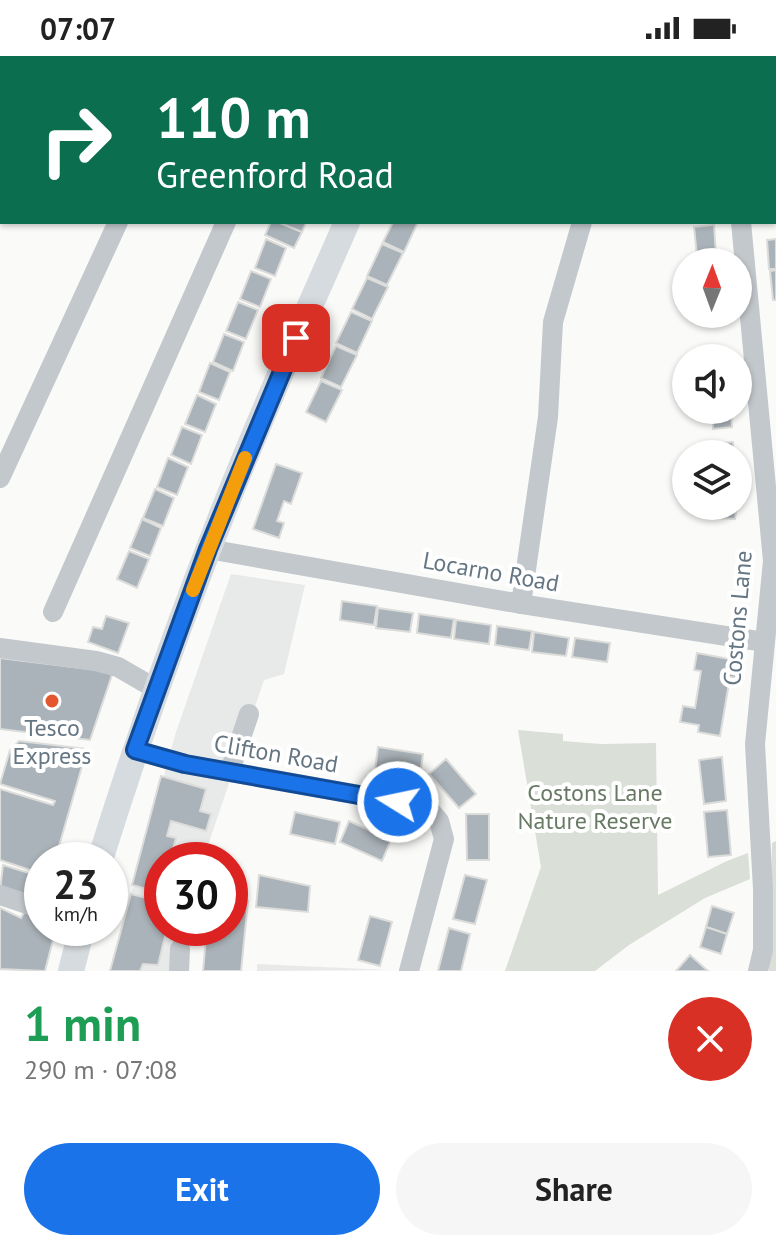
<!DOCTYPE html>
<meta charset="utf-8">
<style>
body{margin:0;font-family:"PT Sans",sans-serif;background:#f6f6f6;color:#222;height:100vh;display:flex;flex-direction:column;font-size:30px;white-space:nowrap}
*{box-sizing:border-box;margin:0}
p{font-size:26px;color:#767676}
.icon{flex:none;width:44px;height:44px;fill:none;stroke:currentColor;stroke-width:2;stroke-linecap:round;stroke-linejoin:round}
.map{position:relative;height:915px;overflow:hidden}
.panel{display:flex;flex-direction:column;background:#fff;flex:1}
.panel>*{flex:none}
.guide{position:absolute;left:0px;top:0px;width:776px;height:168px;box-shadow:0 2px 6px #0004;background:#0b6e4f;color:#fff;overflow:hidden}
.needle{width:52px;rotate:1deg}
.fabs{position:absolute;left:672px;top:192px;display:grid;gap:16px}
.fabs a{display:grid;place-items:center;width:80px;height:80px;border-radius:50%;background:#fff;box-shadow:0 2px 6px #0004;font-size:40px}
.speed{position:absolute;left:24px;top:786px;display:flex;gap:16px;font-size:40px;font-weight:700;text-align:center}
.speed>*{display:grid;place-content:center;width:104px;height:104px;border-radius:50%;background:#fff;box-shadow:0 2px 6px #0004;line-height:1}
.speed small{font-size:20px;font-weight:400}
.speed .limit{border:12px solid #d22;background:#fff;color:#111}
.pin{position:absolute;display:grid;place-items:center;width:68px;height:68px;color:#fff;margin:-34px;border-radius:16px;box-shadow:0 4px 12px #0006}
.me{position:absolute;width:88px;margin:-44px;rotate:280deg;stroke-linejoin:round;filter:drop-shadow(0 0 6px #0008)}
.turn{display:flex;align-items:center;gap:28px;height:168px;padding:0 24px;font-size:36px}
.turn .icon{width:104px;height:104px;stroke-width:2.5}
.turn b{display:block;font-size:56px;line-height:68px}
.round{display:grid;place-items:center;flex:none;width:84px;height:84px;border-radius:42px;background:#f6f6f6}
.summary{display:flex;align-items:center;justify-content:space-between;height:136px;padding:0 24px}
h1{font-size:48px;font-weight:700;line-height:60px;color:#1e9e55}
.button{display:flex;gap:16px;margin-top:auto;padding:16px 24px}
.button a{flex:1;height:92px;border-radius:48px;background:#1a73e8;color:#fff;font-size:32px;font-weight:700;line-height:92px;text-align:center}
.button a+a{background:#f6f6f6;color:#222}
.status{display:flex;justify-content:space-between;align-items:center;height:56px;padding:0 40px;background:#fff;direction:ltr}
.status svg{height:22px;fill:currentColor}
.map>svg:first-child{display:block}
.built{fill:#e8e9e9}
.green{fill:#dadfd7}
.building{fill:#aab3b9;stroke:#dcdcda;stroke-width:2}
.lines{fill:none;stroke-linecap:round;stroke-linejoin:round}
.minor{stroke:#c3c8cc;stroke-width:20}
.major{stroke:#d6dbdf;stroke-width:26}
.route-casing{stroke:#114b97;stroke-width:20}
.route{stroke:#1a73e8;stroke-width:14}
.slow{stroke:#f59e0b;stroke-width:14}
.poi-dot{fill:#e4572e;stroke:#fff;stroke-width:3}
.labels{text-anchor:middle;stroke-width:8;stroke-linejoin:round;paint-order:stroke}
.street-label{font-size:24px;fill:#657683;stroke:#fff}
.poi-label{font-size:24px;fill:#657683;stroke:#fff}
.park-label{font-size:24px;fill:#687a64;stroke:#fff}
</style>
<div class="status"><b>07:07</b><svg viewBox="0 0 49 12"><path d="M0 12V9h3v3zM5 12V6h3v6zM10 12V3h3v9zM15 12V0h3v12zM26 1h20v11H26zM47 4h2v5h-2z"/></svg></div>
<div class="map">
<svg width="776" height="915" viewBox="0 0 776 915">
<rect width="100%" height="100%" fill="#fafaf8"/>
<g class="built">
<polygon points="231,518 305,529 284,618 264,624 203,804 162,804 162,872 189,872 181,915 110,915 176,676"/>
<polygon points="257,908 388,914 257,915"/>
</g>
<g class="green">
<polygon points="0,44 2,45 0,170"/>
<polygon points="518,674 563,678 563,685 601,688 656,687 658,839 727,805 748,797 750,823 705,842 629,889 595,915 505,915 541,811"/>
<polygon points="776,785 776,915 769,915 772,787"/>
</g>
<g class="building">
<polygon points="271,166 278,166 302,176 294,192 265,179"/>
<polygon points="278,166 306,166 302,176"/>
<polygon points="393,166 418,166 404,196 383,186"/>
<polygon points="714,169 716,199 697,201 694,171"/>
<polygon points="266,183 286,192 275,220 255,212"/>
<polygon points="776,183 776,213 769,213 767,184"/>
<polygon points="382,188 403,197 387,229 367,220"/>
<polygon points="776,214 776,244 773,244 770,215"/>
<polygon points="251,215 271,223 260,251 240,243"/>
<polygon points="367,222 388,231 372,263 352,253"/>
<polygon points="238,246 258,254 246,283 226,275"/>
<polygon points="351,256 372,265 357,297 336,287"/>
<polygon points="224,278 244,286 233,315 213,306"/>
<polygon points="336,290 357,299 341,331 321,322"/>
<polygon points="210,307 230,316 219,344 199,336"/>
<polygon points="321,325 342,334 326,366 306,356"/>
<polygon points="197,339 216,348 205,376 185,368"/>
<polygon points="712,354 731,354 732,371 713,373"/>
<polygon points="182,371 202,379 191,408 171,399"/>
<polygon points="733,386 734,398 715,398 714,388"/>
<polygon points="168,402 188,411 177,439 157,431"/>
<polygon points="276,408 302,417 291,448 284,445 277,465 284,467 279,482 253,473"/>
<polygon points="155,433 174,442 163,470 143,462"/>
<polygon points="718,450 737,450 735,463 716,462"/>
<polygon points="142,463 161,472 150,500 130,492"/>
<polygon points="129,495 149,503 137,532 117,523"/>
<polygon points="342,545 377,550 374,569 340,564"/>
<polygon points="378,552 413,557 410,576 376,572"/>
<polygon points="419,558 454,563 451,582 417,577"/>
<polygon points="106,560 129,567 118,597 88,586 93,571 102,573"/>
<polygon points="456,564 491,569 489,588 454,583"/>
<polygon points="497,570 532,575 529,594 495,589"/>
<polygon points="534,576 569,582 566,600 532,596"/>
<polygon points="575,582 610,587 607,606 572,601"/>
<polygon points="697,597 740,605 737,622 730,621 720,680 698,676 699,669 680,666 683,650 695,652 701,615 694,614"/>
<polygon points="0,602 113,616 90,684 0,673"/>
<polygon points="19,685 87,693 55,804 42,804 42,818 0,804 0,733 53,749 55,745 0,728 10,694"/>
<polygon points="378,691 423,698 420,720 375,714"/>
<polygon points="722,701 726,745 704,748 699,704"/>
<polygon points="446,703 476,738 459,752 429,718"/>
<polygon points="161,720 206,733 200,755 211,758 206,775 171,765 167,780 176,782 173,793 192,798 190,804 162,804 162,837 132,829"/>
<polygon points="727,754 731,799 708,801 704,756"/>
<polygon points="295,756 340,766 335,788 290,778"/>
<polygon points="466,758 489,758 489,804 467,804"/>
<polygon points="349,765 391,784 382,805 340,786"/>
<polygon points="3,809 42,821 42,848 0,835"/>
<polygon points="259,819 310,830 308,856 256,851"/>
<polygon points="465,819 487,824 475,868 453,863"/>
<polygon points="131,838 162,846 162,872 167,872 158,909 143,908 140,915 110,915"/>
<polygon points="230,843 248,845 241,915 203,915 207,872 230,872"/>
<polygon points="712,850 734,857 727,878 706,871"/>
<polygon points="0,852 21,862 25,855 42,865 42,872 56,872 45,915 0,913"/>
<polygon points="370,860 392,866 380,910 358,904"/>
<polygon points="706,871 727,878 721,898 700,891"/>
<polygon points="449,872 470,878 461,915 438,915"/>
<polygon points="690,899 708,915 676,915"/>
</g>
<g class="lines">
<g class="minor">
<polyline points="114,0 117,2"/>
<polyline points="373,0 377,2"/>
<polyline points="646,0 650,2"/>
<polyline points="524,2 525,0"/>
<polyline points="774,31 776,31"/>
<polyline points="741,166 773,505 755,688 763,833 763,894 758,915"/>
<polyline points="0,422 118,166"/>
<polyline points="208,493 521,548 765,586"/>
<polyline points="521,548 548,361 553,266 582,166"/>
<polyline points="53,556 226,166"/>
<polyline points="0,592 96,605 118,611 156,633"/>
<polyline points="135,694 185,708 427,751 439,765 444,783 409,915"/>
<polyline points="230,715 249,658"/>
<polyline points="0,839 42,853"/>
<polyline points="179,915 180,893"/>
</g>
<g class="major">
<polyline points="429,2 430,0"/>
<path d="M100 804C143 667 191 532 246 399 278 321 313 244 347 166"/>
<polyline points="71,915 82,872"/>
</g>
</g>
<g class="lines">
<defs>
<polyline id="route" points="296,282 208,493 135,694 185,708 398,746"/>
</defs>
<use href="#route" class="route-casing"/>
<use href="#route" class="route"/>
<polyline class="slow" points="193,534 245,402"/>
</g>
<circle class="poi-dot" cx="52" cy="645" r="8"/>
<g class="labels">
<g class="street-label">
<text transform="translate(491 516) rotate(10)" y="8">Locarno Road</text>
<text transform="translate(738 562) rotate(-85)" y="8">Costons Lane</text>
<text transform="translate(276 698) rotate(10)" y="8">Clifton Road</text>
</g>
<g class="poi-label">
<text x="52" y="680">Tesco<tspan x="52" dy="28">Express</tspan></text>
</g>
<g class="park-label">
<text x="595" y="745">Costons Lane<tspan x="595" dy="28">Nature Reserve</tspan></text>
</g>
</g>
</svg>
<div class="fabs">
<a><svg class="needle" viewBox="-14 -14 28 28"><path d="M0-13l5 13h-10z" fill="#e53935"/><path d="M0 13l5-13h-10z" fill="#767676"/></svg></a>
<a><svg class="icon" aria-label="sound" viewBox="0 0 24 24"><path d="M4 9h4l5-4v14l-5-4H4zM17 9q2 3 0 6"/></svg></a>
<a><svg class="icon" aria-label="layers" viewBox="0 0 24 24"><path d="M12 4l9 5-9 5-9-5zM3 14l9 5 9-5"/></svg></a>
</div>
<div class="speed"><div>23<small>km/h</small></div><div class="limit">30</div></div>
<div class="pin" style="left:296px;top:282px;background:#d93025"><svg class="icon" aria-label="arrive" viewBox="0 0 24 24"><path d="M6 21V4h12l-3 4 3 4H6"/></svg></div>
<svg class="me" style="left:398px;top:746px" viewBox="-20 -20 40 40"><circle r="17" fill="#1a73e8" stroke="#fff" stroke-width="3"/><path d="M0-11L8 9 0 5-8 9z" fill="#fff"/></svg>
<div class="guide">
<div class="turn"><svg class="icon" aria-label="right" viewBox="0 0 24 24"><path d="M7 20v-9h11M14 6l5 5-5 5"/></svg><div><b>110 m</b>Greenford Road</div></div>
</div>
</div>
<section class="panel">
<div class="summary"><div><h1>1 min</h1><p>290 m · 07:08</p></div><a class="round" style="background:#d93025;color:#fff"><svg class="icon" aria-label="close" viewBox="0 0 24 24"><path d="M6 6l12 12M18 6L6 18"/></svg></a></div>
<div class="button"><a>Exit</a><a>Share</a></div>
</section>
